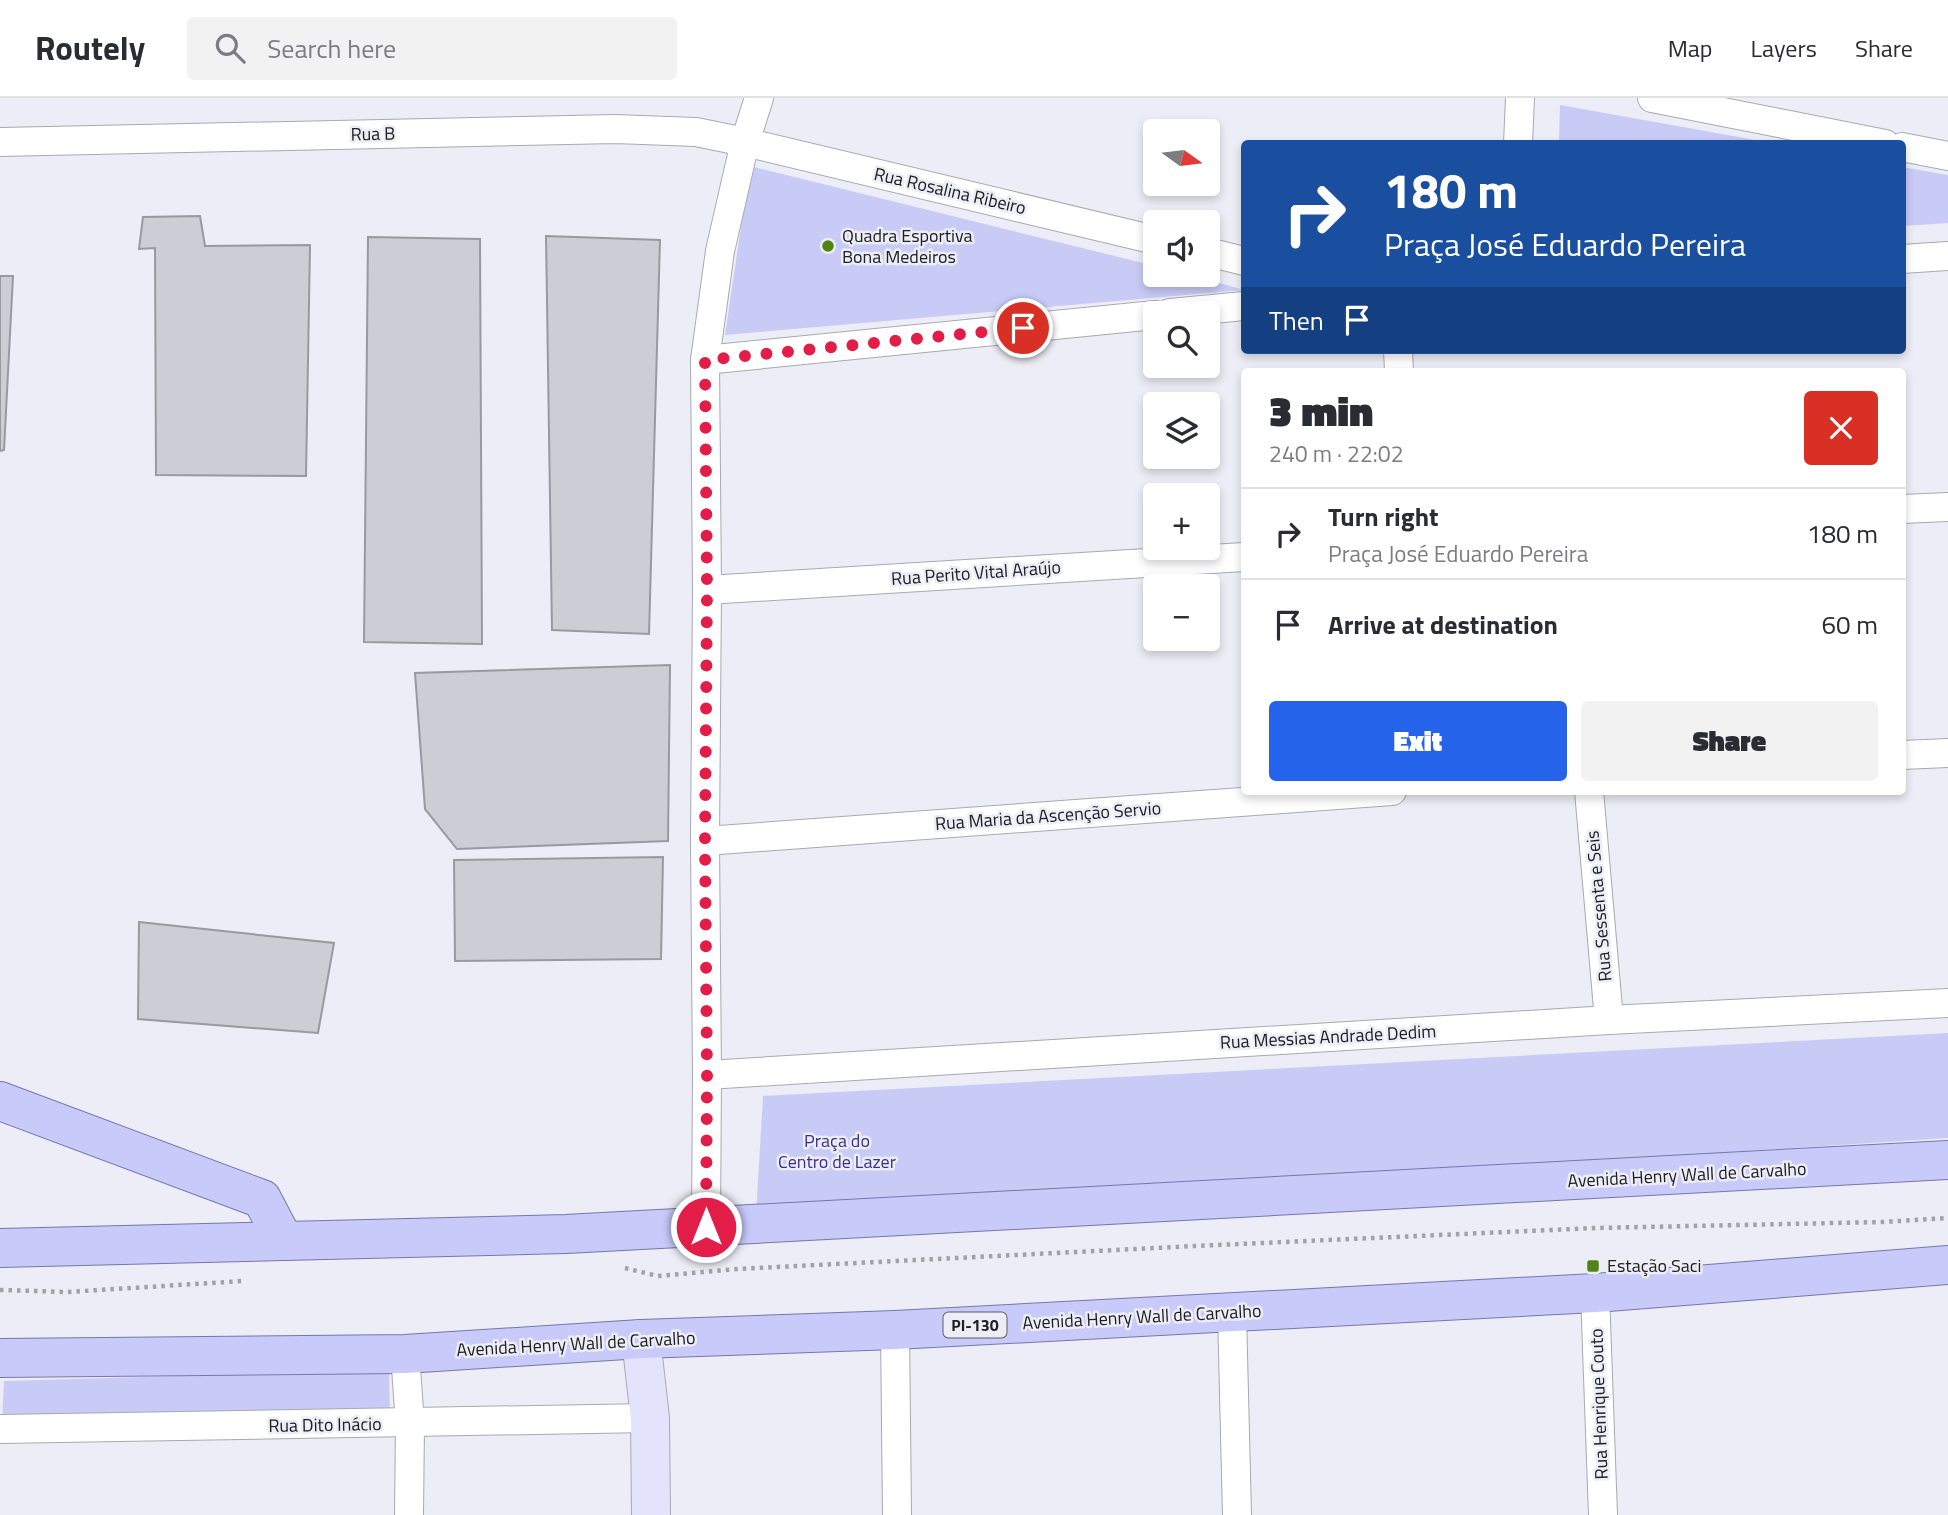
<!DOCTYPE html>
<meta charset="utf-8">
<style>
body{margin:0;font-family:"Titillium Web",sans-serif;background:#f2f2f3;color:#2b2b33;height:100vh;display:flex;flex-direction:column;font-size:26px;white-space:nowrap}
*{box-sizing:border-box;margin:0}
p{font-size:23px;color:#7c7c81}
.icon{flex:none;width:38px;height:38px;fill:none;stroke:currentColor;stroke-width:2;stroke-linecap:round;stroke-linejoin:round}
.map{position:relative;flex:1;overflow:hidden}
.drawer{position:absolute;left:1241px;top:270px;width:665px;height:427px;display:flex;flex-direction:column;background:#fff;border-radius:7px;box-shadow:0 4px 10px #0003}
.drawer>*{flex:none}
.banner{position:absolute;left:1241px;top:42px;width:665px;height:214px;border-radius:7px;box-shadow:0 4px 10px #0003;background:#1a4fa0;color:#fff;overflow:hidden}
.needle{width:46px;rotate:104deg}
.tools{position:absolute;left:1143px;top:21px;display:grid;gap:14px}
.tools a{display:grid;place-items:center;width:77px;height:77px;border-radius:7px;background:#fff;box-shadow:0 4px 10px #0003;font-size:35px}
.pin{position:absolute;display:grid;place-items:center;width:60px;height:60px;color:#fff;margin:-30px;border:4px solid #fff;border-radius:50%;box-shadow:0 2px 7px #0007}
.me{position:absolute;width:77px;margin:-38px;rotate:0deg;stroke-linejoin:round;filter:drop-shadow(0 0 5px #0008)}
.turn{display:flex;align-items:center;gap:24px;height:147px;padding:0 28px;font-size:32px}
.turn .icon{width:91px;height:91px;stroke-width:2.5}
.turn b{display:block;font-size:49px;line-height:60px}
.then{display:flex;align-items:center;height:66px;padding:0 28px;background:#0003;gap:14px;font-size:26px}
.round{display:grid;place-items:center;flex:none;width:74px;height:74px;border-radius:7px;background:#f2f2f3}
.headline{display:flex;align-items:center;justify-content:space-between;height:119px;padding:0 28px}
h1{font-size:42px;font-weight:800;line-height:52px}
.cta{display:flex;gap:14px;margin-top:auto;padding:14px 28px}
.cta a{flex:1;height:80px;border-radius:7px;background:#2563eb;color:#fff;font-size:28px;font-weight:800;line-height:80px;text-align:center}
.cta a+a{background:#f2f2f3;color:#2b2b33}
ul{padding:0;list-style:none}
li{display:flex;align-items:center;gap:21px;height:91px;padding:0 28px;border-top:2px solid #e1e1e2}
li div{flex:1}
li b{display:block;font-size:26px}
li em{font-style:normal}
header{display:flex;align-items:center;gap:42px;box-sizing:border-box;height:98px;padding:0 35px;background:#fff;border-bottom:2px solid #e1e1e2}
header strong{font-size:33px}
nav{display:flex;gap:38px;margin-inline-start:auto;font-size:24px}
.search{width:490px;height:63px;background:#f2f2f3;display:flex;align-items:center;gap:18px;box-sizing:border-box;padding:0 24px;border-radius:7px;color:#7c7c81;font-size:26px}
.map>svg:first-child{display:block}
.green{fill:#c8cbf6}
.building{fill:#cccdd5;stroke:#9899a1;stroke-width:2}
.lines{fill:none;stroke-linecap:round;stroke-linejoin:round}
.street-casing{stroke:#a8a9b1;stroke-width:30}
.secondary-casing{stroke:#a8a9b1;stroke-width:40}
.primary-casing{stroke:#7577ac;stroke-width:40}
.path{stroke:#a1a2a9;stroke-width:4.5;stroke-dasharray:3.5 5;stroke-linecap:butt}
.street{stroke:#fff;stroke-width:28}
.secondary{stroke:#e3e4fc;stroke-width:38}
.primary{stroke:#c8cafa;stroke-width:38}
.route{stroke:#e11d48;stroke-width:12;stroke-dasharray:0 21.6}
.poi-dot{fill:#528315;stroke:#ecedf6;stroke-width:2.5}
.labels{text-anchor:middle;stroke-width:5;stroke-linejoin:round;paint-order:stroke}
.shield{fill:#ecedf6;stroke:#5d5e62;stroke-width:2}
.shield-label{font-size:16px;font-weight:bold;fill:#202023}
.street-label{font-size:18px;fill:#202023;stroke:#ecedf6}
.poi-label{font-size:18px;fill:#202023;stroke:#ecedf6;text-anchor:start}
.park-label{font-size:18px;fill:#393089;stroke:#ecedf6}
</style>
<header>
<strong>Routely</strong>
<div class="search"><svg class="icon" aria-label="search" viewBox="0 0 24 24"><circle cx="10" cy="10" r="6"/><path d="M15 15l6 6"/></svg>Search here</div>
<nav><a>Map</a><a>Layers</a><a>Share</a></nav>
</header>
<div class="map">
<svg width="1948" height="1417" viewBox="0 0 1948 1417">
<rect width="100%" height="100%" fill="#ecedf6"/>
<g class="green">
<polygon points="1560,7 1772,45 1559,45"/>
<polygon points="750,68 1155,168 1155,177 1191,177 1244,192 725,237"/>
<polygon points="1902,69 1948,77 1948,125 1902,128"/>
<polygon points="1948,935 1948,1040 756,1117 763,998"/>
<polygon points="389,1272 390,1319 2,1325 4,1283"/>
</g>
<g class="building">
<polygon points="200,118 205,148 310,147 306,378 156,377 155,150 139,151 143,119"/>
<polygon points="546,138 660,142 649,536 552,532"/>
<polygon points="368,139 480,141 482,546 364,544"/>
<polygon points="0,178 13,178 4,352 0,353"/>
<polygon points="670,567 668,743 457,751 425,711 415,575"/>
<polygon points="663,759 661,861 455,863 454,762"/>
<polygon points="139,824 334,845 318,935 138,921"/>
</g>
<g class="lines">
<defs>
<g id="street">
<polyline points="1652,0 1885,46"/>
<polyline points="0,44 615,31 696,34 745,44 1155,142"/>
<polyline points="1518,46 1520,0"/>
<polyline points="1902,49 1948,58"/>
<polyline points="1208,154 1244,163"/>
<polyline points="1902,161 1948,158"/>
<polyline points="1170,215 1244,208"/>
<polyline points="1398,252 1399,273"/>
<polyline points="705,262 1155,217"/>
<polyline points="1902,411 1948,409"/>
<polyline points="707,492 1244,459"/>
<polyline points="1902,657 1948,655"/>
<polyline points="1589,693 1609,922"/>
<polyline points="705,743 1392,693"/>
<polyline points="707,977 1609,922 1948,905"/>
<polyline points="706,1129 707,977 705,743 707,492 705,262 720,153 745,44 759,0"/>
<polyline points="1595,1195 1603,1417"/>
<polyline points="1232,1214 1237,1417"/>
<polyline points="895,1232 897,1417"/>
<polyline points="405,1256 410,1326 409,1417"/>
<polyline points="0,1331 650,1320"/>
</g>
<polyline id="secondary" points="641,1241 650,1320 651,1417"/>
<g id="primary">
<polyline points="0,1003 262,1101 283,1141"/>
<polyline points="0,1150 566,1136 1948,1062"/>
<polyline points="0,1260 405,1256 641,1241 895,1232 1595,1195 1948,1167"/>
</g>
</defs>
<use href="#street" class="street-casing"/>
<use href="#secondary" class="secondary-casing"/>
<use href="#primary" class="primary-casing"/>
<g class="path">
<polyline points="625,1170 658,1178 737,1171 1195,1148 1595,1130 1883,1124 1948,1120"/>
<polyline points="0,1192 67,1194 243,1183"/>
</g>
<use href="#street" class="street"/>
<use href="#secondary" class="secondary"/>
<use href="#primary" class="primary"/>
</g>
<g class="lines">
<polyline class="route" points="706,1129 707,977 705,743 707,492 705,262 1023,230"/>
</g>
<g class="poi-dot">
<circle cx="828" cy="148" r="7"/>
<rect x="1586" y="1161" width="14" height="14" rx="3.5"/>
</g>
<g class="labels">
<rect class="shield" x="943.5" y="1214.5" width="63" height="25" rx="5"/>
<g class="shield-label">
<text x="975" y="1233">PI-130</text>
</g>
<g class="street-label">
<text transform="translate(373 36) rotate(-1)" y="6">Rua B</text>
<text transform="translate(950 93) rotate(13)" y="6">Rua Rosalina Ribeiro</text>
<text transform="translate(976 475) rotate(-4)" y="6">Rua Perito Vital Araújo</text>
<text transform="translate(1048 718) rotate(-4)" y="6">Rua Maria da Ascenção Servio</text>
<text transform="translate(1599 808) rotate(-95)" y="6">Rua Sessenta e Seis</text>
<text transform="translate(1328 939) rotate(-3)" y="6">Rua Messias Andrade Dedim</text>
<text transform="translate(1687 1077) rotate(-3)" y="6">Avenida Henry Wall de Carvalho</text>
<text transform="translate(1142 1219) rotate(-3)" y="6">Avenida Henry Wall de Carvalho</text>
<text transform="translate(576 1246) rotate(-3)" y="6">Avenida Henry Wall de Carvalho</text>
<text transform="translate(1599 1306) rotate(-92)" y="6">Rua Henrique Couto</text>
<text transform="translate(325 1327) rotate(-1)" y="6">Rua Dito Inácio</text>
</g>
<g class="poi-label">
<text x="842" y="144">Quadra Esportiva<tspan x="842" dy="21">Bona Medeiros</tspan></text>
<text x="1607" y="1174">Estação Saci</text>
</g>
<g class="park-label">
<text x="837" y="1049">Praça do<tspan x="837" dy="21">Centro de Lazer</tspan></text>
</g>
</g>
</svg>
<div class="tools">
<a><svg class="needle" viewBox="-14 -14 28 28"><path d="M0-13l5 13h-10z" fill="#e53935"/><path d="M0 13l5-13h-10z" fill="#7c7c81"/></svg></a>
<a><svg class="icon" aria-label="sound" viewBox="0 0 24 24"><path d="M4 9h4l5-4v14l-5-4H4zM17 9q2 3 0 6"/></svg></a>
<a><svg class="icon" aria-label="search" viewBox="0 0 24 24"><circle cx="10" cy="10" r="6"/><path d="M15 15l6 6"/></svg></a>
<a><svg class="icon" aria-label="layers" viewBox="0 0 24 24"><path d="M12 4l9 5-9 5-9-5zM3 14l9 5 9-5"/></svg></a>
<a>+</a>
<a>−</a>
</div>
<div class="pin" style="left:1023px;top:230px;background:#d93025"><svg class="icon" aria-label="arrive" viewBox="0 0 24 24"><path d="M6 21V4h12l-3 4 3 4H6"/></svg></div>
<svg class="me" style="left:706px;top:1129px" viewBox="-20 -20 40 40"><circle r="17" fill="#e11d48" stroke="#fff" stroke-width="3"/><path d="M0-11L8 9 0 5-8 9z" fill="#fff"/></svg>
<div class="banner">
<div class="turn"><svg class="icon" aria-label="right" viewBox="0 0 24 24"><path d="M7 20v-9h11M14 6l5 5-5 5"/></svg><div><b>180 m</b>Praça José Eduardo Pereira</div></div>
<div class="then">Then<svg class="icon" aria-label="arrive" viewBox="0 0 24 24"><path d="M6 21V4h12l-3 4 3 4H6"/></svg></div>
</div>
<section class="drawer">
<div class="headline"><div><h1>3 min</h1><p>240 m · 22:02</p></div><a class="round" style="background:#d93025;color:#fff"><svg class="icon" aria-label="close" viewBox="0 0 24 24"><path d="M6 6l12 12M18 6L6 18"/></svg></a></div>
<ul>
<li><svg class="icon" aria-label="right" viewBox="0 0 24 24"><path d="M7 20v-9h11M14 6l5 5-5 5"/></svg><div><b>Turn right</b><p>Praça José Eduardo Pereira</p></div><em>180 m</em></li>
<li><svg class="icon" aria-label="arrive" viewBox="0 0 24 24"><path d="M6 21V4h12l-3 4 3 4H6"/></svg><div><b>Arrive at destination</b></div><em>60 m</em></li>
</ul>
<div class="cta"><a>Exit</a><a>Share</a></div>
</section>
</div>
